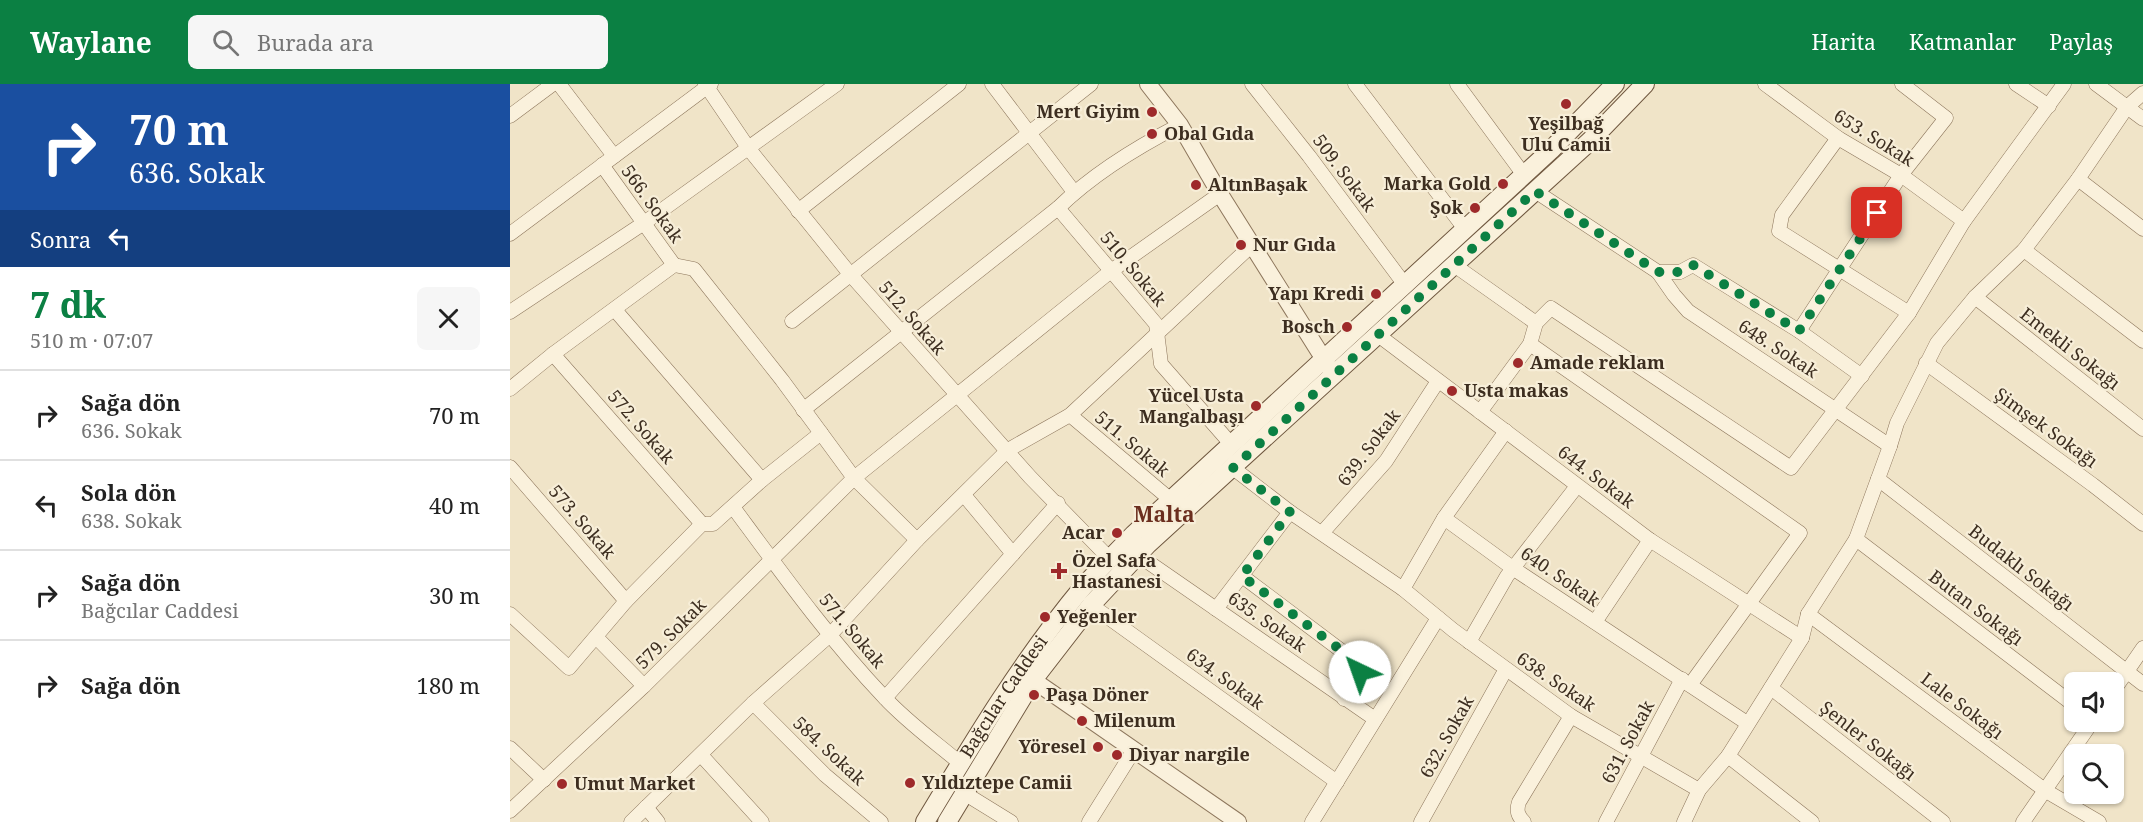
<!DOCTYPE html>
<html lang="tr">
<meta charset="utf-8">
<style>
body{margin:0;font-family:"Noto Serif",serif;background:#f6f6f6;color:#222;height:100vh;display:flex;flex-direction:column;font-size:22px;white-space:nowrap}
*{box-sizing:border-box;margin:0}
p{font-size:20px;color:#767676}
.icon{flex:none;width:33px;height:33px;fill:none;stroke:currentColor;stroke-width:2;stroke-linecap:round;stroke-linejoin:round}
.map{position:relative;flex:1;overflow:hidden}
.panel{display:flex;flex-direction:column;background:#fff;width:510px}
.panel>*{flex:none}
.banner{background:#1a4fa0;color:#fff;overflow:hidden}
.fabs{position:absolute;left:1554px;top:588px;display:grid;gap:12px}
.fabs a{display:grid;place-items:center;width:60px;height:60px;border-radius:9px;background:#fff;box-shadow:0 2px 4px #0004;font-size:30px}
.pin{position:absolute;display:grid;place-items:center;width:51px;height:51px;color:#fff;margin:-26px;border-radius:12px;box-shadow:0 3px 9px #0006}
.me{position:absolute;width:66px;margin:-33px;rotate:318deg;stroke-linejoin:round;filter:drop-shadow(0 0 4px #0008)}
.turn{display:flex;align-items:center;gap:21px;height:126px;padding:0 30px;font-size:27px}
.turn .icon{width:78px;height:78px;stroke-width:2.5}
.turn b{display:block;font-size:42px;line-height:51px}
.then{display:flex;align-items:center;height:57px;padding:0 30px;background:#0003;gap:12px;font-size:22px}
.round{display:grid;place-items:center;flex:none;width:63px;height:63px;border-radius:9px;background:#f6f6f6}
.overview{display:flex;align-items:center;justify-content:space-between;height:102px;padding:0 30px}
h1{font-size:36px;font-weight:700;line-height:45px;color:#0b8043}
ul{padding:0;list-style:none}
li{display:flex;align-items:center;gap:18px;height:90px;padding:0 30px;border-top:2px solid #e0e0e0}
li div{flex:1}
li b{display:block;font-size:22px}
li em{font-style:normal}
header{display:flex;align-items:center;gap:36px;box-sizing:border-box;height:84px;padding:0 30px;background:#0b8043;color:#fff}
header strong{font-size:28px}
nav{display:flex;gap:33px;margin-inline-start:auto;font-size:21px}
.search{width:420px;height:54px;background:#f6f6f6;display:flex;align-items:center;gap:15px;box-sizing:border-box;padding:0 21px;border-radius:9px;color:#767676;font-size:22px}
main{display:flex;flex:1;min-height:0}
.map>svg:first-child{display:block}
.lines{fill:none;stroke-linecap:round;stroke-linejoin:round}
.minor-casing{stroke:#8d765c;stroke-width:15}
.tertiary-casing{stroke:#8d765c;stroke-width:18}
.secondary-casing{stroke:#6f573f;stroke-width:20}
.minor{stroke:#faf1dc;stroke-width:14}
.tertiary{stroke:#faf1dc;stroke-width:16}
.secondary{stroke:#faf1dc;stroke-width:18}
.route{stroke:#0b8043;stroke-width:10;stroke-dasharray:0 18}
.poi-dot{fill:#9e2a2b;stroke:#f7eed8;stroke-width:2}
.labels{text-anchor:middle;stroke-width:4.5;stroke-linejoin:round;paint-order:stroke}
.poi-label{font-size:18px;font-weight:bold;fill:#3d2e20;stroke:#f7eed8;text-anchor:start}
.street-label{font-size:18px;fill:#3d2e20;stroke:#f7eed8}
.quarter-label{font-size:21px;font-weight:bold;fill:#6b2e1e;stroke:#f7eed8}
</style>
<header>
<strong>Waylane</strong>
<div class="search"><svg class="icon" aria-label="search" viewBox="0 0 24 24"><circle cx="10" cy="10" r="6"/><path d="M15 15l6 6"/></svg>Burada ara</div>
<nav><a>Harita</a><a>Katmanlar</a><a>Paylaş</a></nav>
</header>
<main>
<section class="panel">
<div class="banner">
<div class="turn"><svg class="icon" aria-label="right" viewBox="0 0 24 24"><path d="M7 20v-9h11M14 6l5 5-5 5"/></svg><div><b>70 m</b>636. Sokak</div></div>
<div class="then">Sonra<svg class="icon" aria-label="left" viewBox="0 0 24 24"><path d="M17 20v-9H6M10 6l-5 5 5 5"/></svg></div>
</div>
<div class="overview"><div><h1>7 dk</h1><p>510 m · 07:07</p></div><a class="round"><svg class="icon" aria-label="close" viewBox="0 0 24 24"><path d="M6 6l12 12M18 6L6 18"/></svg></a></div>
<ul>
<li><svg class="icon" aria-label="right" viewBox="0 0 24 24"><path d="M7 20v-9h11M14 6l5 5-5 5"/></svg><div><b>Sağa dön</b><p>636. Sokak</p></div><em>70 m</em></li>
<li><svg class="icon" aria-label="left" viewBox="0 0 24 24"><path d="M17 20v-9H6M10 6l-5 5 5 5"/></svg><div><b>Sola dön</b><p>638. Sokak</p></div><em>40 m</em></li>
<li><svg class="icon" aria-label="right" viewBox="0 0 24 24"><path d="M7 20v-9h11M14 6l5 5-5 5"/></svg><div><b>Sağa dön</b><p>Bağcılar Caddesi</p></div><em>30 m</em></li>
<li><svg class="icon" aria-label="right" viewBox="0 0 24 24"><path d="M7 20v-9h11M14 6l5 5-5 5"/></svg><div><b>Sağa dön</b></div><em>180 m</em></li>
</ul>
</section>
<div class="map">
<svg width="1633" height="738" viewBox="0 0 1633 738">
<rect width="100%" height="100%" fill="#f0e4c8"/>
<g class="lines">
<defs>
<g id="minor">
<polyline points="49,0 104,72"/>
<polyline points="195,0 239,65 340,190 520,393 600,475"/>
<polyline points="482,0 564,108"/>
<polyline points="742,0 799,72 895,201"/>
<polyline points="845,0 955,145"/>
<polyline points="947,0 1014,91"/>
<polyline points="1255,0 1328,54 1391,91 1454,137"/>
<polyline points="1506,0 1539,22"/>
<polyline points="1586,0 1633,35"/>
<polyline points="0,32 43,0"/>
<polyline points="1328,54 1272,131 1269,147 1399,229"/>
<polyline points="92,81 164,181"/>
<polyline points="1568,95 1633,145"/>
<polyline points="1025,107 1148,188 1170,188 1183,181 1289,247 1352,292"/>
<polyline points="548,124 646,240 651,280 721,360"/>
<polyline points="288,127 449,0"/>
<polyline points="0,150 201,0"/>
<polyline points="1514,166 1633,257"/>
<polyline points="944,181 1026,239"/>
<polyline points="1148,188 1164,211 1178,227 1380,362"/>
<polyline points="1465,213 1633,345"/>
<polyline points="105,226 252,396"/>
<polyline points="0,228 134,139 327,0"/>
<polyline points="282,237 581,0"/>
<polyline points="1289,247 1391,91 1436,34 1392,0"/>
<polyline points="868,251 1140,456 1292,554"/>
<polyline points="1020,260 1290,449 1180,601"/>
<polyline points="43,270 192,440"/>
<polyline points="1416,279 1583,401 1633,440"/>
<polyline points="0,305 43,270 164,181 184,185 272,296 344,394 407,456"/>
<path d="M293 326 548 124C583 90 627 63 670 41"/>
<polyline points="970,328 1020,260 1026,239 1041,224 1281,384 1399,229 1454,137 1554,0"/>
<polyline points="560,331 661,416"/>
<polyline points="996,347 934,434 1004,485 1237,639"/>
<polyline points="0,383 116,517"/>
<polyline points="723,384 780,428 893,505 943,546 1061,632 1189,706"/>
<polyline points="1368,395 1633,600"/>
<polyline points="454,411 503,470"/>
<path d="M223 423C271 488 319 555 374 613 397 638 425 658 450 679"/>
<polyline points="812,449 876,377 928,297"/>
<polyline points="1346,455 1564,621"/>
<polyline points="628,471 865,635"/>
<polyline points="732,492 845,577 851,588 834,615"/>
<polyline points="893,505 934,434"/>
<polyline points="581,521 827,698"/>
<polyline points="706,525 780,428"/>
<polyline points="0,530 59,584 116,517 192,440 203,440 252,396 311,349"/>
<polyline points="1298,530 1536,707 1589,738"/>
<polyline points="1085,538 1140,456"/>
<polyline points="86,553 134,602"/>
<polyline points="959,558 997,492 1067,402"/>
<polyline points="1261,604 1433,738"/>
<polyline points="1604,606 1633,564"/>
<polyline points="375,614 548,419"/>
<polyline points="243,619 315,691 371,738"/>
<polyline points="0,664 34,696"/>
<polyline points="191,671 252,738"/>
<polyline points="1218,672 1302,738"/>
<polyline points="454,709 501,738"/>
<polyline points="136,723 148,738"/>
<polyline points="0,727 134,602 344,394 601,187 710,110"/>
<polyline points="121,738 243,619 320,551 407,456 498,366 560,331 743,160"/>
<polyline points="579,738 624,666"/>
<polyline points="802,738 928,534"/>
<polyline points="911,738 996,585"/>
<path d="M1014 738C1008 732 1006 727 1009 718L1061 632"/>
<polyline points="1096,738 1172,595"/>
<polyline points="1174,738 1189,706 1218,672 1292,554 1298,530 1346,455 1380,362 1387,339 1427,259 1465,213 1514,166 1568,95 1617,23 1633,9"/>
<polyline points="1513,738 1582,638"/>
</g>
<g id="tertiary">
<polyline points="638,0 670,41 710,110 820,285"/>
<polyline points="523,596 728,738"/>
</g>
<g id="secondary">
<path id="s1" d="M415 738C463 658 513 575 573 503 589 485 607 468 624 450L1041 66 1105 0"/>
<polyline points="437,738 523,596 581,521 638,460 1080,57 1135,0"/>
</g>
</defs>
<use href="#minor" class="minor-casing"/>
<use href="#tertiary" class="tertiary-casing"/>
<use href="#secondary" class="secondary-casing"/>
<use href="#minor" class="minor"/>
<use href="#tertiary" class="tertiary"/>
<use href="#secondary" class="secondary"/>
</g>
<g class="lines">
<polyline class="route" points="850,588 849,583 840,573 732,492 780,428 723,384 1025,107 1148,188 1170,188 1183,181 1289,247 1367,129"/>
</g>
<g class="poi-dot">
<circle cx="1056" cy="20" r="6"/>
<circle cx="642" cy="28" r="6"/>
<circle cx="642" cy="50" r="6"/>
<circle cx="993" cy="100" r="6"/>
<circle cx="686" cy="101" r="6"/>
<circle cx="965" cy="124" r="6"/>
<circle cx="731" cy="161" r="6"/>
<circle cx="866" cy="210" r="6"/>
<circle cx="837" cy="243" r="6"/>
<circle cx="1008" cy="279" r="6"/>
<circle cx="942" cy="307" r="6"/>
<circle cx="746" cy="322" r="6"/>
<circle cx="607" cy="449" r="6"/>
<path d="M546 478h6v6h6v6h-6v6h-6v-6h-6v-6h6z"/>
<circle cx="535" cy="533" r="6"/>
<circle cx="524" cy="611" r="6"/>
<circle cx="572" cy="637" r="6"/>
<circle cx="588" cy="663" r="6"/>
<circle cx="607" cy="671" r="6"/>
<circle cx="400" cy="699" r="6"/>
<circle cx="52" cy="700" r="6"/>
</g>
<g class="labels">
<g class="poi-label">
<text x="630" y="34" text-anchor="end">Mert Giyim</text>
<text x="1056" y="46" text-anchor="middle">Yeşilbağ<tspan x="1056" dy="21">Ulu Camii</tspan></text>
<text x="654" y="56">Obal Gıda</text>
<text x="981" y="106" text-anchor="end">Marka Gold</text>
<text x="698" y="107">AltınBaşak</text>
<text x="953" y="130" text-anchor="end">Şok</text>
<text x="743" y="167">Nur Gıda</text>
<text x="854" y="216" text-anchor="end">Yapı Kredi</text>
<text x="825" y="249" text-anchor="end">Bosch</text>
<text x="1020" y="285">Amade reklam</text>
<text x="954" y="313">Usta makas</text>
<text x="734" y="318" text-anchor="end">Yücel Usta<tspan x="734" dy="21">Mangalbaşı</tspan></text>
<text x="595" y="455" text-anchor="end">Acar</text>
<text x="562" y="483">Özel Safa<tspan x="562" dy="21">Hastanesi</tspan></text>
<text x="547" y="539">Yeğenler</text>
<text x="536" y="617">Paşa Döner</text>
<text x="584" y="643">Milenum</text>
<text x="576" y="669" text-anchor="end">Yöresel</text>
<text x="619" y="677">Diyar nargile</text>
<text x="412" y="705">Yıldıztepe Camii</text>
<text x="64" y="706">Umut Market</text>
</g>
<g class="street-label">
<text transform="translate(1364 54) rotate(32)" y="6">653. Sokak</text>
<text transform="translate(834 89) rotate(53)" y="6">509. Sokak</text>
<text transform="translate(142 120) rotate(54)" y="6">566. Sokak</text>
<text transform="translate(623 185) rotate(50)" y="6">510. Sokak</text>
<text transform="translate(402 234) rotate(49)" y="6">512. Sokak</text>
<text transform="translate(1268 265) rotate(33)" y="6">648. Sokak</text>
<text transform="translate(1560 265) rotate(38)" y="6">Emekli Sokağı</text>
<text transform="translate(131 343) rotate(49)" y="6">572. Sokak</text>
<text transform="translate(1536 344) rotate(36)" y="6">Şimşek Sokağı</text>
<text transform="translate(622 360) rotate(40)" y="6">511. Sokak</text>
<text transform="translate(859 364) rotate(-53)" y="6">639. Sokak</text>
<text transform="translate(1086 393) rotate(37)" y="6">644. Sokak</text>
<text transform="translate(72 438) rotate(49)" y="6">573. Sokak</text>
<text transform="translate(1511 484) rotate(38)" y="6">Budaklı Sokağı</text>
<text transform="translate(1050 493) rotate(34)" y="6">640. Sokak</text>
<text transform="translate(1466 524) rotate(37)" y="6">Butan Sokağı</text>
<text transform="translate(757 538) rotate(35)" y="6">635. Sokak</text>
<text transform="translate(342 547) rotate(50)" y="6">571. Sokak</text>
<text transform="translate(161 550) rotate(-45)" y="6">579. Sokak</text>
<text transform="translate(715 595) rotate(36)" y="6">634. Sokak</text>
<text transform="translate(1046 598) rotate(34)" y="6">638. Sokak</text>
<text dy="6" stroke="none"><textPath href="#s1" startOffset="148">Bağcılar Caddesi</textPath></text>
<text transform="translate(1452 622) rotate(37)" y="6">Lale Sokağı</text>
<text transform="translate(937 653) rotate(-61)" y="6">632. Sokak</text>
<text transform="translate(1358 657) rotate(38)" y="6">Şenler Sokağı</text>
<text transform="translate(1118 658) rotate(-62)" y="6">631. Sokak</text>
<text transform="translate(319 667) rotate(43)" y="6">584. Sokak</text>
</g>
<g class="quarter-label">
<text x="654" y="438">Malta</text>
</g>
</g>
</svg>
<div class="fabs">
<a><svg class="icon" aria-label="sound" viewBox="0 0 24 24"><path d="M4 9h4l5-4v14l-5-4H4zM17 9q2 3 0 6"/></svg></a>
<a><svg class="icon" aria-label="search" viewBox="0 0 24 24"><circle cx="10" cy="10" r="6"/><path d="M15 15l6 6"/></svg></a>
</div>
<div class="pin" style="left:1367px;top:129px;background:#d93025"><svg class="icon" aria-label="arrive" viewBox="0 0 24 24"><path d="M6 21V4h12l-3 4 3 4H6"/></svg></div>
<svg class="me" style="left:850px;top:588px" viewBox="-20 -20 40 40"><circle r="19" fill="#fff"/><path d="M0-13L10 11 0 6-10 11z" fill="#0b8043"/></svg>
</div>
</main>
